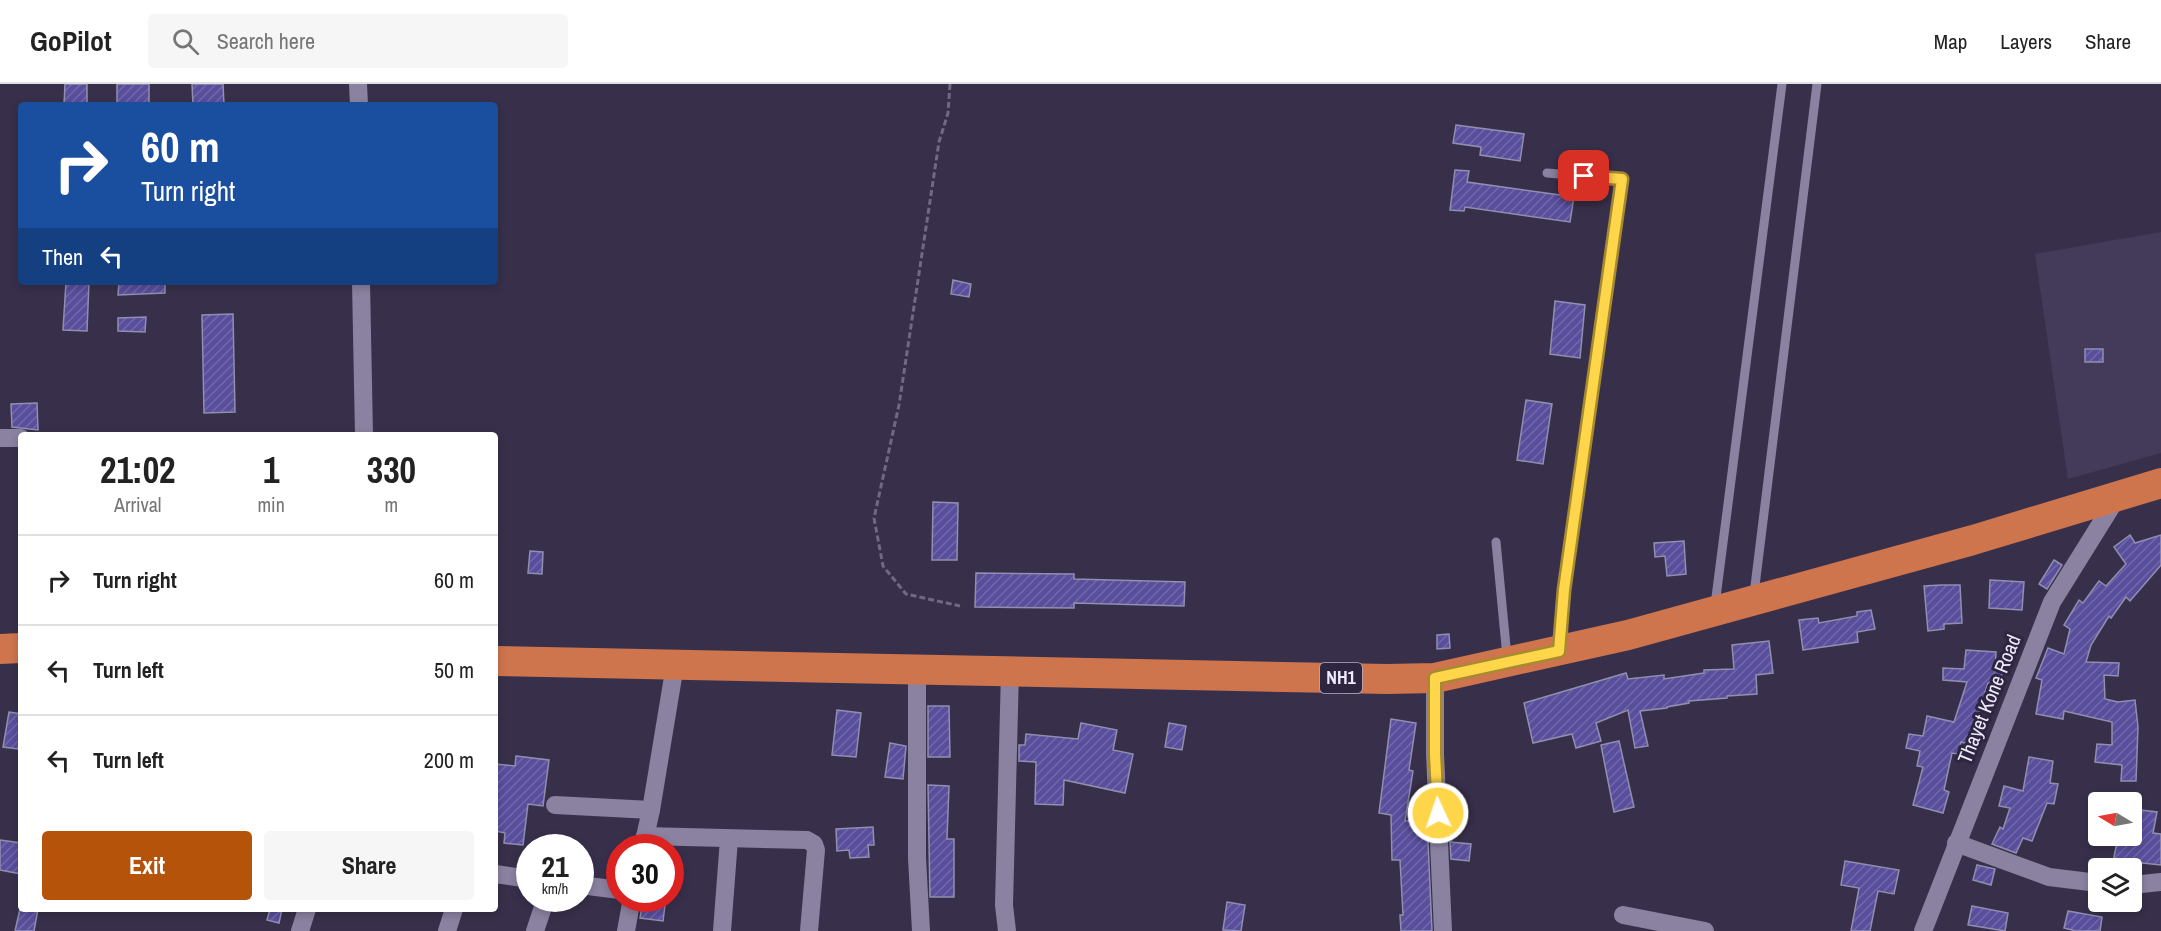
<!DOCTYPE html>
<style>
body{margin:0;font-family:"Archivo Narrow",sans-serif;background:#f6f6f6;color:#222;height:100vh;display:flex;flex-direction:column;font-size:22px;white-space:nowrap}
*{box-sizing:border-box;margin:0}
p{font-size:20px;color:#767676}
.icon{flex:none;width:33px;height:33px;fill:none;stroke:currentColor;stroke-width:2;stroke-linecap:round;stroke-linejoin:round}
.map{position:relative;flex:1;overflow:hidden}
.sheet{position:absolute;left:18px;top:348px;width:480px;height:480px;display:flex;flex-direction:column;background:#fff;border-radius:6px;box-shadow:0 3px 9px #0003}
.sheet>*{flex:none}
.banner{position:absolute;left:18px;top:18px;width:480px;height:183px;border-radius:6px;box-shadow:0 3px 9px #0003;background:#1a4fa0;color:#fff;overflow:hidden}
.needle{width:39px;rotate:280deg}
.controls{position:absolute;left:2088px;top:708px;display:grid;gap:12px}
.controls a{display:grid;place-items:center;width:54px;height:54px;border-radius:6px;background:#fff;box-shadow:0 3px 9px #0003;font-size:30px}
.speed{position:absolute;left:516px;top:750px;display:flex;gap:12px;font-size:30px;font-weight:700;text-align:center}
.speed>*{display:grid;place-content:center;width:78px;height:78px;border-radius:50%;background:#fff;box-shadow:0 3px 9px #0003;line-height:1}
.speed small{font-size:15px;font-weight:400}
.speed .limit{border:9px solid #d22;background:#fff;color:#111}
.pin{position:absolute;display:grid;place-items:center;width:51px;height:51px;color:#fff;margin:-26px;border-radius:12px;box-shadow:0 3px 9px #0006}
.me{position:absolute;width:66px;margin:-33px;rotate:357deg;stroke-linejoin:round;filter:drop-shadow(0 0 4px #0008)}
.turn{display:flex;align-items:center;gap:21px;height:126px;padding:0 24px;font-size:27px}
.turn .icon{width:78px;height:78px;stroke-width:2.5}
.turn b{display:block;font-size:42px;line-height:51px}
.then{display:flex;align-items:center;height:57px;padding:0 24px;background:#0003;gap:12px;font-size:22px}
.eta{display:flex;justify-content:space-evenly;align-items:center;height:102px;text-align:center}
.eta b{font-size:36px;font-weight:800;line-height:42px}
.primary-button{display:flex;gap:12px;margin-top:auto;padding:12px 24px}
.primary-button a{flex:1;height:69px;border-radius:6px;background:#b45309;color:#fff;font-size:24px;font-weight:800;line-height:69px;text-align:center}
.primary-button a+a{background:#f6f6f6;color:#222}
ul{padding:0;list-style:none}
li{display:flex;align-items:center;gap:18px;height:90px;padding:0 24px;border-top:2px solid #e0e0e0}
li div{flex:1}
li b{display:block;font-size:22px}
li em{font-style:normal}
header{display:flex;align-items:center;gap:36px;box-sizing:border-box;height:84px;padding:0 30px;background:#fff;border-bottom:2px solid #e0e0e0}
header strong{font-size:28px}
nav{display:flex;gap:33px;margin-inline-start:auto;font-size:21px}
.search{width:420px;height:54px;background:#f6f6f6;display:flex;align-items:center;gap:15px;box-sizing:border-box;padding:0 21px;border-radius:6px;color:#767676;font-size:22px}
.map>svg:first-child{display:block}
.built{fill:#443a5a}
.building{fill:url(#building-hatch);stroke:#908faf;stroke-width:1.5}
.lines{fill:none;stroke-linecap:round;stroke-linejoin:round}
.path{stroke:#6f6981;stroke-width:3;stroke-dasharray:6 3;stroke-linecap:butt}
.service{stroke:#8b82a1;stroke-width:9}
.minor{stroke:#8b82a1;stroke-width:18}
.trunk{stroke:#cf754e;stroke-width:30}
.route-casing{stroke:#a68a30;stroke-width:15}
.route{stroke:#ffd54a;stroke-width:10}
.labels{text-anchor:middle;stroke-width:6;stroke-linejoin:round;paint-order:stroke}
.shield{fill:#2e2640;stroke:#b5b0c4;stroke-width:1.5}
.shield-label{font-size:18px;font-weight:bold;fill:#efebfc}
.street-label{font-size:20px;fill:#efebfc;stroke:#2e2640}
</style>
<header>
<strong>GoPilot</strong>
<div class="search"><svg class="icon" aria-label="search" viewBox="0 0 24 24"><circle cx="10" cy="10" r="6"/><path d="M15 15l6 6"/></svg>Search here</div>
<nav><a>Map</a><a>Layers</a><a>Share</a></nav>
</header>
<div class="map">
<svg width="2161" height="847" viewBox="0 0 2161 847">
<defs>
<pattern id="building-hatch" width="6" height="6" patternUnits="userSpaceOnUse" patternTransform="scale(1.5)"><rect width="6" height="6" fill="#594e9c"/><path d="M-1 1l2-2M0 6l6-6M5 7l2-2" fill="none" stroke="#7168ab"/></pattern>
</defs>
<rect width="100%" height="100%" fill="#38304b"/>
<polygon class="built" points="2161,148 2161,369 2068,395 2035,170"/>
<g class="building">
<polygon points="65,0 87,0 87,21 64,21"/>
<rect x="117" y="0" width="32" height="21"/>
<polygon points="192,0 223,0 224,21 193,21"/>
<polygon points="1456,41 1524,50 1520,77 1480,71 1481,63 1453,59"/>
<polygon points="1455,86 1469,87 1467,98 1574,113 1570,138 1465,123 1464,127 1450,126"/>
<polygon points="953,196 971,200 969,213 951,210"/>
<polygon points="66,198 89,198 87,247 63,246"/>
<polygon points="119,198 165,198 165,209 118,211"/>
<polygon points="1555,217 1585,221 1580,274 1550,270"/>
<polygon points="233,230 235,328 204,329 202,231"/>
<polygon points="146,233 145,248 118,247 118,234"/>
<rect x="2085" y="265" width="18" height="13"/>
<polygon points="1526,316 1552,320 1543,380 1517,376"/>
<polygon points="37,319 38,346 12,343 11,320"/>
<polygon points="933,418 958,419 957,476 932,476"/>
<polygon points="2130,451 2135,459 2161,451 2161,481 2130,517 2126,513 2111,534 2109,532 2091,561 2086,578 2119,579 2118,592 2104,591 2105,615 2118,618 2135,616 2138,643 2136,697 2121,697 2122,681 2095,678 2097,660 2112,661 2112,638 2064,627 2063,635 2036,630 2042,596 2036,594 2048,564 2064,570 2070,545 2064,541 2079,516 2083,519 2099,497 2106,502 2126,480 2114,463"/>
<polygon points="1684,457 1686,490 1667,492 1665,472 1655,473 1654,459"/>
<polygon points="530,467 543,468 542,490 528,489"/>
<polygon points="2054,476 2062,481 2047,505 2039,500"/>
<polygon points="976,489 1074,490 1074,495 1185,498 1184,522 1074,519 1074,524 975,523"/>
<polygon points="1990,496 2024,498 2022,526 1989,524"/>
<polygon points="1941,501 1960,501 1962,539 1944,540 1944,545 1928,547 1924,502"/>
<polygon points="1871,526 1875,545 1857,548 1858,558 1803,566 1799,536 1818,534 1819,539 1857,532 1857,528"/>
<polygon points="1449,550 1450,564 1437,565 1437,551"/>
<polygon points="1769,557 1773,589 1756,591 1757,610 1727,612 1727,614 1689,617 1689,619 1667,623 1667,624 1640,627 1648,662 1635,664 1628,626 1596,639 1601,657 1576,664 1572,650 1533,659 1524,619 1626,589 1628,595 1664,591 1664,595 1704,589 1704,586 1734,585 1732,561"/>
<polygon points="1966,566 1996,568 1995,587 2002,588 2001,600 1988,599 1974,644 1983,646 1979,663 1961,658 1958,670 1952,669 1944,706 1949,708 1943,729 1913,721 1923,683 1917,682 1920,667 1906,664 1909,650 1923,652 1927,632 1954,638 1967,598 1943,596 1943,584 1964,585"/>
<polygon points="928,622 949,622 950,673 928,673"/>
<polygon points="837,626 861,629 856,673 832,671"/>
<polygon points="9,628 21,630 21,650 18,665 3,663"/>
<polygon points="1391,635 1416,639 1409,686 1413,687 1405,737 1427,736 1432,847 1401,847 1400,831 1403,831 1400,776 1392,776 1391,731 1379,729"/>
<polygon points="1081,639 1117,646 1113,666 1133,670 1125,709 1064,696 1063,721 1035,720 1036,678 1019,677 1019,661 1025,661 1026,650 1078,655"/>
<polygon points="1169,639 1186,642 1182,666 1165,663"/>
<polygon points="1619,657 1634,723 1614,728 1601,661"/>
<polygon points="890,659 906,662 903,695 885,693"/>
<polygon points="516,672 549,676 543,722 528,720 523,761 504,759 505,749 495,747 496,680 515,682"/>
<polygon points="2029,673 2053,677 2050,699 2058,700 2054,720 2047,719 2032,757 2023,754 2016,769 1992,760 2000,743 2003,745 2010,724 1999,722 2004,702 2023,707"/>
<polygon points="928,701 949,702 947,755 954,755 954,813 930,813"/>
<polygon points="2132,725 2157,728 2153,749 2161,750 2161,781 2133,778 2132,784 2112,784 2118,752 2132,752"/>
<polygon points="873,743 874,761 868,761 869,773 850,774 849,766 837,767 836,745"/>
<polygon points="0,756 21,759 21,790 0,786"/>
<polygon points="1450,758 1471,760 1469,777 1451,775"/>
<polygon points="1845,777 1899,786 1894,810 1878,807 1870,847 1851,847 1859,804 1841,801"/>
<polygon points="1977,781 1995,785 1991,801 1973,796"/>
<polygon points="643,817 665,821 663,837 640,834"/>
<polygon points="1227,818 1245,821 1241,847 1223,846"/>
<polygon points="1972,822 2008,829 2005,847 1968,841"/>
<polygon points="20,825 38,825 34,847 15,847"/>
<polygon points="270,825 282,825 279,839 267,836"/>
<polygon points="2068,827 2102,833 2100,847 2076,847 2064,844"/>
</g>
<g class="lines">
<polyline class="path" points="950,0 948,29 939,58 899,321 874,434 883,482 906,510 960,522"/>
<g class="service">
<polyline points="1547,89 1621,95 1564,506 1560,562"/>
<polyline points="1496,458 1507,573"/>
<polyline points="1754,510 1817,0"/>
<polyline points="1715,521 1782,0"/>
</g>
<g class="minor">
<polyline points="358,0 359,21"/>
<polyline points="361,198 364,351"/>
<polyline points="0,354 21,354"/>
<polyline points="917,586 917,774 921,847"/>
<polyline points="1435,594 1435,670 1443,847"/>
<polyline points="555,721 651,726"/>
<polyline points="645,752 807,756 814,760 816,766 809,847"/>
<polyline points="1956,759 2049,793 2098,799"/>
<polyline points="643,762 651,726 675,581"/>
<polyline points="495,790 530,795"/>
<polyline points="580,801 620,806"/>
<polyline points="2132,801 2161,798"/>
<polyline points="1623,831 1705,847"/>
<polyline points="300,847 307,825"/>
<polyline points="447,847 454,825"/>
<polyline points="535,847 546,814"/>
<polyline points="626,847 632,814"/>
<polyline points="722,847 729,755"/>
<polyline points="1007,847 1004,821 1010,587"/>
<polyline points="1923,847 2052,518 2118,412"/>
</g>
<g class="trunk">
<polyline points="0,565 21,564"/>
<polyline points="495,577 1387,595 1435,594 1628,551 1973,456 2161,399"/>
</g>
</g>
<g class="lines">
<defs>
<polyline id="route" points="1438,729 1435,670 1435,594 1559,567 1564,506 1622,95 1584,92"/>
</defs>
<use href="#route" class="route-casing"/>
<use href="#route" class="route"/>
</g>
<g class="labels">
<rect class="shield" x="1320" y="579" width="42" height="30" rx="4.5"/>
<g class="shield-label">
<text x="1341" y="600">NH1</text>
</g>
<g class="street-label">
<text transform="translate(1989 615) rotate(-68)" y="7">Thayet Kone Road</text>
</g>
</g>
</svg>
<div class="controls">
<a><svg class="needle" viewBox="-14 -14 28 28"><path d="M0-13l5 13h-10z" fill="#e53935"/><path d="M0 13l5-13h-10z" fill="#767676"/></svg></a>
<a><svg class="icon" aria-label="layers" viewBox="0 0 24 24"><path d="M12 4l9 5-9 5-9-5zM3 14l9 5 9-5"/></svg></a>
</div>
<div class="speed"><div>21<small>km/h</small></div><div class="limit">30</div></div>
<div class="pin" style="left:1584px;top:92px;background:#d93025"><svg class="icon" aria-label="arrive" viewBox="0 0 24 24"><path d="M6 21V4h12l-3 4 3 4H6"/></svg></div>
<svg class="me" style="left:1438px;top:729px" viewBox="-20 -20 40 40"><circle r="17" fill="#ffd54a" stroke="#fff" stroke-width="3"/><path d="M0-11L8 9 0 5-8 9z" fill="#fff"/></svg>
<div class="banner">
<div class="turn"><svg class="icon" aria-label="right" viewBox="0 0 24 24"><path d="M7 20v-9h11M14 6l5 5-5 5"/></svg><div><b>60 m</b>Turn right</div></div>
<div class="then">Then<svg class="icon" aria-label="left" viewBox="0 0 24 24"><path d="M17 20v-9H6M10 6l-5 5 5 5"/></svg></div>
</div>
<section class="sheet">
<div class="eta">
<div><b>21:02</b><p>Arrival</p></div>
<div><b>1</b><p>min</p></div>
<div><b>330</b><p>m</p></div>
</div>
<ul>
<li><svg class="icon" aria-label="right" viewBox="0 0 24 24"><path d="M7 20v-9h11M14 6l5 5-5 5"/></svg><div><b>Turn right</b></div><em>60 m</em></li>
<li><svg class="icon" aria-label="left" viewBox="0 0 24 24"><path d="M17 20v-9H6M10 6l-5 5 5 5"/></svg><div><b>Turn left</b></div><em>50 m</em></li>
<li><svg class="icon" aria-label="left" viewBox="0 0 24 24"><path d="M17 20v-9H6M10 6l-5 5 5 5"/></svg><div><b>Turn left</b></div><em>200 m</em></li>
</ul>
<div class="primary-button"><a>Exit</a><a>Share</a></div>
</section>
</div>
